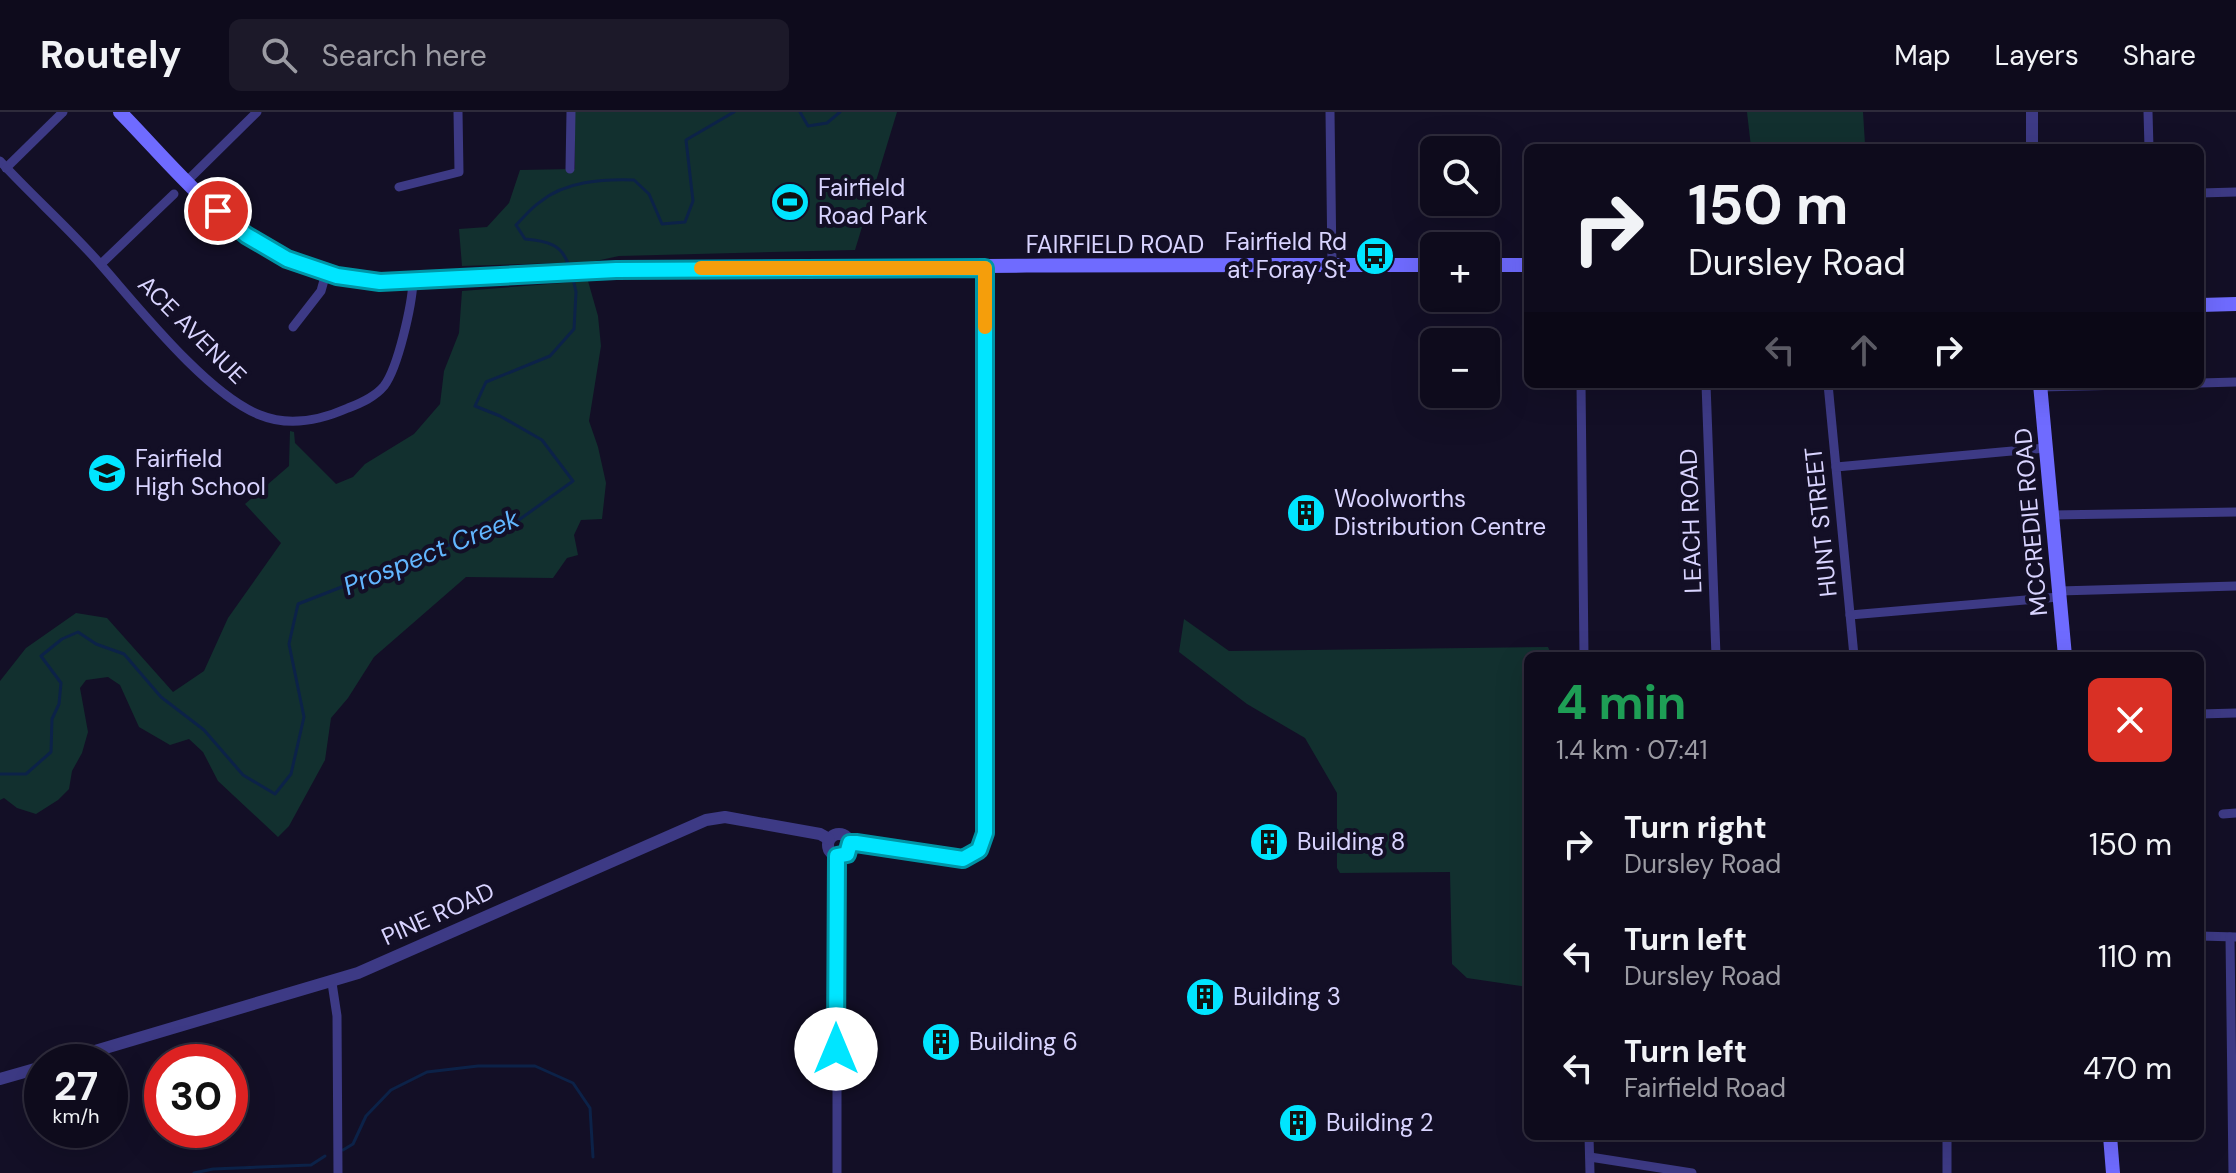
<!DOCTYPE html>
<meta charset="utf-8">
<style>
body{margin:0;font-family:"DM Sans",sans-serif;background:#1c1929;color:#f1f3f6;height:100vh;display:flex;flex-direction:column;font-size:30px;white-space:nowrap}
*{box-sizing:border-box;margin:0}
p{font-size:26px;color:#9b9ba3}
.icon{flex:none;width:44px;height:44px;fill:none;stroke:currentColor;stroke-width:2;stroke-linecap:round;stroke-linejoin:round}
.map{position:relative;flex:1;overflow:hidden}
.drawer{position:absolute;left:1524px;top:540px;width:680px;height:488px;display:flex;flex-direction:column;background:#0e0b1c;border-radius:12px;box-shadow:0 8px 32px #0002,0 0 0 2px #2e2b3b}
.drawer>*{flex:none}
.guide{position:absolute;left:1524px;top:32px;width:680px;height:244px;border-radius:12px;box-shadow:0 8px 32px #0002,0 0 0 2px #2e2b3b;background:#0e0b1c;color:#f1f3f6;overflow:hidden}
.buttons{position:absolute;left:1420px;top:24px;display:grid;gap:16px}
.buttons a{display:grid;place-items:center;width:80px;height:80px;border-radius:12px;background:#0e0b1c;box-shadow:0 8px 32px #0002,0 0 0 2px #2e2b3b;font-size:40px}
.speed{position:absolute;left:24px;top:932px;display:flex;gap:16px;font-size:40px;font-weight:700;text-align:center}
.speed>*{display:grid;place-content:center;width:104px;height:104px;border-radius:50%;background:#0e0b1c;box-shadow:0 8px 32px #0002,0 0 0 2px #2e2b3b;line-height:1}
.speed small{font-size:20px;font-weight:400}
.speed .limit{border:12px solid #d22;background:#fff;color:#111}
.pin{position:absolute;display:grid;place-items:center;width:68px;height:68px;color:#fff;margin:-34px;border:4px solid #fff;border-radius:50%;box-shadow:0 2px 8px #0007}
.me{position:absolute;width:88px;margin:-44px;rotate:0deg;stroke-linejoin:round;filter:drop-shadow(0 0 6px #0008)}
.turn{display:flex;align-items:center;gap:28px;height:168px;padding:0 32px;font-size:36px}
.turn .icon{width:104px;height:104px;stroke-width:2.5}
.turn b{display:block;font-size:56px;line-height:68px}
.lanes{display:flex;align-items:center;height:76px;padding:0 32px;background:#0003;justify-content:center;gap:40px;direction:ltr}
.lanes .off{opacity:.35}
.round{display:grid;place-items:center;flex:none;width:84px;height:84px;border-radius:12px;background:#1c1929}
.overview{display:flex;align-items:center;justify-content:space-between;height:136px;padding:0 32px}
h1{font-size:48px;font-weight:700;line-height:60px;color:#1e9e55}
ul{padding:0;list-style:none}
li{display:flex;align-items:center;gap:24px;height:112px;padding:0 32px}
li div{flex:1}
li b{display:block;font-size:30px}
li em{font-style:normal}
header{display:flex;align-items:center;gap:48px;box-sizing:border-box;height:112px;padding:0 40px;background:#0e0b1c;border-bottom:2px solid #2e2b3b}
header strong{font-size:38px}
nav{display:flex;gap:44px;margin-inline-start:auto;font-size:28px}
.search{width:560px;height:72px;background:#1c1929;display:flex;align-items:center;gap:20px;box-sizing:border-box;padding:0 28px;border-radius:12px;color:#9b9ba3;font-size:30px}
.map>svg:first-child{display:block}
.green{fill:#12302f}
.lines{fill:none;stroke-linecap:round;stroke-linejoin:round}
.stream{stroke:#0c2248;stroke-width:3}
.minor{stroke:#3d3a85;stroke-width:9}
.tertiary{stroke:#3d3a85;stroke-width:12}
.secondary{stroke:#6f6bff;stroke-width:14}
.route-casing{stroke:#0095a6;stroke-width:20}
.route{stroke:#00e5ff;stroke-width:14}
.slow{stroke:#f59e0b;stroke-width:14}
.labels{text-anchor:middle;stroke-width:8;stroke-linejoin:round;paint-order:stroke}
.poi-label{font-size:24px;fill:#d9d4ff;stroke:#130f26;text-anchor:start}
.street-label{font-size:24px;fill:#d9d4ff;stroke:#130f26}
.water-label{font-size:26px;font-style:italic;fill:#62b6ff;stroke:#130f26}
</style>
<header>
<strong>Routely</strong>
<div class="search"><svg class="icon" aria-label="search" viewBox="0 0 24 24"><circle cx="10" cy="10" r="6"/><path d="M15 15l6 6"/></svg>Search here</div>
<nav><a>Map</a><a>Layers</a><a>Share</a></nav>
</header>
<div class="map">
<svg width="2236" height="1061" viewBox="0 0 2236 1061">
<rect width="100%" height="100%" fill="#130f26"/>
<g class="green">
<polygon points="575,0 897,0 855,138 619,144 591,150 462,154 459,117 487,115 509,91 520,58 575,57"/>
<polygon points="1747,0 1863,0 1865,32 1751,35"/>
<polygon points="588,169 598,204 601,234 589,309 598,335 606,371 602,407 581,408 574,423 578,443 567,446 553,466 466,465 374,545 348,586 331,606 325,648 289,714 278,725 218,669 203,640 189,627 170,633 139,615 120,573 108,565 86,568 80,576 88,620 82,641 72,659 69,677 58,688 36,702 17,696 4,686 0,688 0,569 26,536 76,501 107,506 173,580 204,559 228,506 281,431 245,392 289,354 290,319 294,320 295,331 336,372 353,365 365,352 414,322 440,292 444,259 459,221 462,179"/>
<polygon points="1184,507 1229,539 1548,535 1552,544 1528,544 1528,875 1467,866 1452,852 1450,760 1340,761 1337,756 1337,681 1305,626 1247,592 1179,540"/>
</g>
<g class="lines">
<g class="stream">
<polyline points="800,0 808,14 827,11 840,0"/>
<path d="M569 155C563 132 547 129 525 127L516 113C524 105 531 96 540 90 565 69 603 67 634 68L649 82 662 112 685 110 693 89 686 28 734 0"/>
<polyline points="0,662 26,662 51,640 52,607 59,592 61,571 41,544 62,527 78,520 96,532 124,542 161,585 204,618 243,663 275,682 291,662 304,605 289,532 298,492 457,430 516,410 573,369 542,328 500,304 475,294 486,270 550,244 574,217 576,180 573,166"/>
<polyline points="343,1038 353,1032 366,1004 391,978 427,960 478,954 535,954 573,971 590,996 593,1045"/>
<polyline points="194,1061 213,1057 311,1053 325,1044"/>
</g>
<g class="minor">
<polyline points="1330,0 1332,153"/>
<polyline points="2148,0 2149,36"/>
<path d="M0 49C33 85 70 117 102 154 139 196 208 283 260 303 289 315 321 308 348 296 361 291 375 285 384 274 398 256 412 193 413 169"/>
<polyline points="6,56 63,0"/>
<polyline points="570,57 571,0"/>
<polyline points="187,69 257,0"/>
<polyline points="399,75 459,60 458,0"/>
<polyline points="2200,81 2236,80"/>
<polyline points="101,152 174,82"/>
<polyline points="293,215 321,179 326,161"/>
<polyline points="2200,271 2236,270"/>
<polyline points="1581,272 1584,544"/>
<polyline points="1706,272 1716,544"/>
<polyline points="1828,272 1854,544"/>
<polyline points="2041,275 2169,272"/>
<polyline points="1836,355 2046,336"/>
<polyline points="2052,403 2236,400"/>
<polyline points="2059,479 2236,474"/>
<polyline points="1850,503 2059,485"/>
<polyline points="2200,602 2236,601"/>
<polyline points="2223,702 2236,701"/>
<polyline points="837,744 837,1061"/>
<polyline points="2200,824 2236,825"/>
<polyline points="2230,825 2233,1061"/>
<polyline points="332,871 337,904 338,1061"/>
<polyline points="1589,1024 1590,1061"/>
<polyline points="1947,1024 1947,1061"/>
<polyline points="1590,1045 1692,1061"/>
</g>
<g class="tertiary">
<polyline points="2032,36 2032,0"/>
<circle cx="839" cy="733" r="11"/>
<polyline points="850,731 963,747 979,738 985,721 985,156"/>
<polyline points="58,950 358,861 706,708 725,705 820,722 829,727"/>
<polyline points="0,967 42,955"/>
</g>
<g class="secondary">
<path d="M120 0C174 55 228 126 303 154 358 174 410 169 467 166 518 163 568 159 619 158 890 153 1162 153 1434 153"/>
<polyline points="1486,153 1528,153"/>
<polyline points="2200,193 2236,192"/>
<polyline points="2040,272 2065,544"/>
<polyline points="2110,1024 2113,1061"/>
</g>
</g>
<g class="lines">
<defs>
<polyline id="route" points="218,99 246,123 287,147 337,164 380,170 616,158 985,156 985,721 979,738 963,747 856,731 850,731 847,742 837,744 836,937"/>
</defs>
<use href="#route" class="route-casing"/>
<use href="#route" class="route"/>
<polyline class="slow" points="701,156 985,156 985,215"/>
</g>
<defs>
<symbol id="stadium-disc" viewBox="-11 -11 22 22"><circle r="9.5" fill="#00e5ff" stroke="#130f26"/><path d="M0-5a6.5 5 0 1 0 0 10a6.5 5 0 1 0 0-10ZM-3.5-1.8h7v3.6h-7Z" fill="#111"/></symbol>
<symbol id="bus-disc" viewBox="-11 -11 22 22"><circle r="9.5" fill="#00e5ff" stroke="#130f26"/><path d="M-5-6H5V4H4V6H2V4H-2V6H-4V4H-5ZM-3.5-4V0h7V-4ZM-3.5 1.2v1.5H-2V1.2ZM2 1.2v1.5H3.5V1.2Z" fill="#111"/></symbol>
<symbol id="school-disc" viewBox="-11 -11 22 22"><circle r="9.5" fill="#00e5ff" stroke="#130f26"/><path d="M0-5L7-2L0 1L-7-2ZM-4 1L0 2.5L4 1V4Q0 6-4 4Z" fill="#111"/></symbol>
<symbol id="building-disc" viewBox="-11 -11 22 22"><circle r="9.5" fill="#00e5ff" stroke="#130f26"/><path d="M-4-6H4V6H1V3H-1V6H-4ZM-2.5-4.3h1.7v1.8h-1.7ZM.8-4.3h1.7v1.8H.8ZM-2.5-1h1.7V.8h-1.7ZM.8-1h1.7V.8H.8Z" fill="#111"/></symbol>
</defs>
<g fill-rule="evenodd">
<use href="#stadium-disc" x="768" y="68" width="44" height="44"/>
<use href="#bus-disc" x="1353" y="122" width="44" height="44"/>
<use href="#school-disc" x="85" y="339" width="44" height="44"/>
<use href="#building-disc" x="1284" y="379" width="44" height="44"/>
<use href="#building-disc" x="1247" y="708" width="44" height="44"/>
<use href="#building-disc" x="1183" y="863" width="44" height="44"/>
<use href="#building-disc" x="919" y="908" width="44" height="44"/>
<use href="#building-disc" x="1276" y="989" width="44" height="44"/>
</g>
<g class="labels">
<g class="poi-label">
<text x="818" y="84">Fairfield<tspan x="818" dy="28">Road Park</tspan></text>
<text x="1347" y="138" text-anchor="end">Fairfield Rd<tspan x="1347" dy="28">at Foray St</tspan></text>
<text x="135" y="355">Fairfield<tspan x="135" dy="28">High School</tspan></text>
<text x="1334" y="395">Woolworths<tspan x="1334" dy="28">Distribution Centre</tspan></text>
<text x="1297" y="738">Building 8</text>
<text x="1233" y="893">Building 3</text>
<text x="969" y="938">Building 6</text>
<text x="1326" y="1019">Building 2</text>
</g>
<g class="street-label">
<text x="1115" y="141">FAIRFIELD ROAD</text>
<text transform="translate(192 218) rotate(45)" y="8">ACE AVENUE</text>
<text transform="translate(1691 409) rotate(-92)" y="8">LEACH ROAD</text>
<text transform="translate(1821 410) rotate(-96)" y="8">HUNT STREET</text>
<text transform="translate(2031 410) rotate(-95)" y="8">MCCREDIE ROAD</text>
<text transform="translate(438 802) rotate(-24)" y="8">PINE ROAD</text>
</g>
<g class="water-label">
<text transform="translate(431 440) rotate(-22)" y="9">Prospect Creek</text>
</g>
</g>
</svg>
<div class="buttons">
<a><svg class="icon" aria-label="search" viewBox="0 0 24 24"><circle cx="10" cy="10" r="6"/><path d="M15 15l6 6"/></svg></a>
<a>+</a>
<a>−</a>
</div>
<div class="speed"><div>27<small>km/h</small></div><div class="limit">30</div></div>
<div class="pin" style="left:218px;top:99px;background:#d93025"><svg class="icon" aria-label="arrive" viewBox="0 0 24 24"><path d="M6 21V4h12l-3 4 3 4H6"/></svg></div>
<svg class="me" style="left:836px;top:937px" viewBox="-20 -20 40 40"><circle r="19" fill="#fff"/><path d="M0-13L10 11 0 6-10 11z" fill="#00e5ff"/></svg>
<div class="guide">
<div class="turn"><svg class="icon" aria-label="right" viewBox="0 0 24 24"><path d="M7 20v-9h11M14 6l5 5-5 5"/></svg><div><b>150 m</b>Dursley Road</div></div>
<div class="lanes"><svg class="icon off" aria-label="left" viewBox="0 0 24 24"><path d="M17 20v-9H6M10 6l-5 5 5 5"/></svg><svg class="icon off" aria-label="ahead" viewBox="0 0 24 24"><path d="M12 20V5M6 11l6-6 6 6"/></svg><svg class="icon" aria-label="right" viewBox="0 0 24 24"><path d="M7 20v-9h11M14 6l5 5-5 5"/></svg></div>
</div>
<section class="drawer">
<div class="overview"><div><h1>4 min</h1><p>1.4 km · 07:41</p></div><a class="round" style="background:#d93025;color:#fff"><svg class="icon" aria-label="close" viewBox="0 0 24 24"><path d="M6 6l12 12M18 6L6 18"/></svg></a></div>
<ul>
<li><svg class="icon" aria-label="right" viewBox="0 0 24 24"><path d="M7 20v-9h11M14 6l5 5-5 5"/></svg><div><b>Turn right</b><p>Dursley Road</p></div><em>150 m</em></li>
<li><svg class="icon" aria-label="left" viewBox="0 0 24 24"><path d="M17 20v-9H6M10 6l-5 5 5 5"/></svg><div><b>Turn left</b><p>Dursley Road</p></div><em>110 m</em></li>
<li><svg class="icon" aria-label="left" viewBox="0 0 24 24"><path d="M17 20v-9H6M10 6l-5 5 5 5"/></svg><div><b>Turn left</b><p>Fairfield Road</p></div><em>470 m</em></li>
</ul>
</section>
</div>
